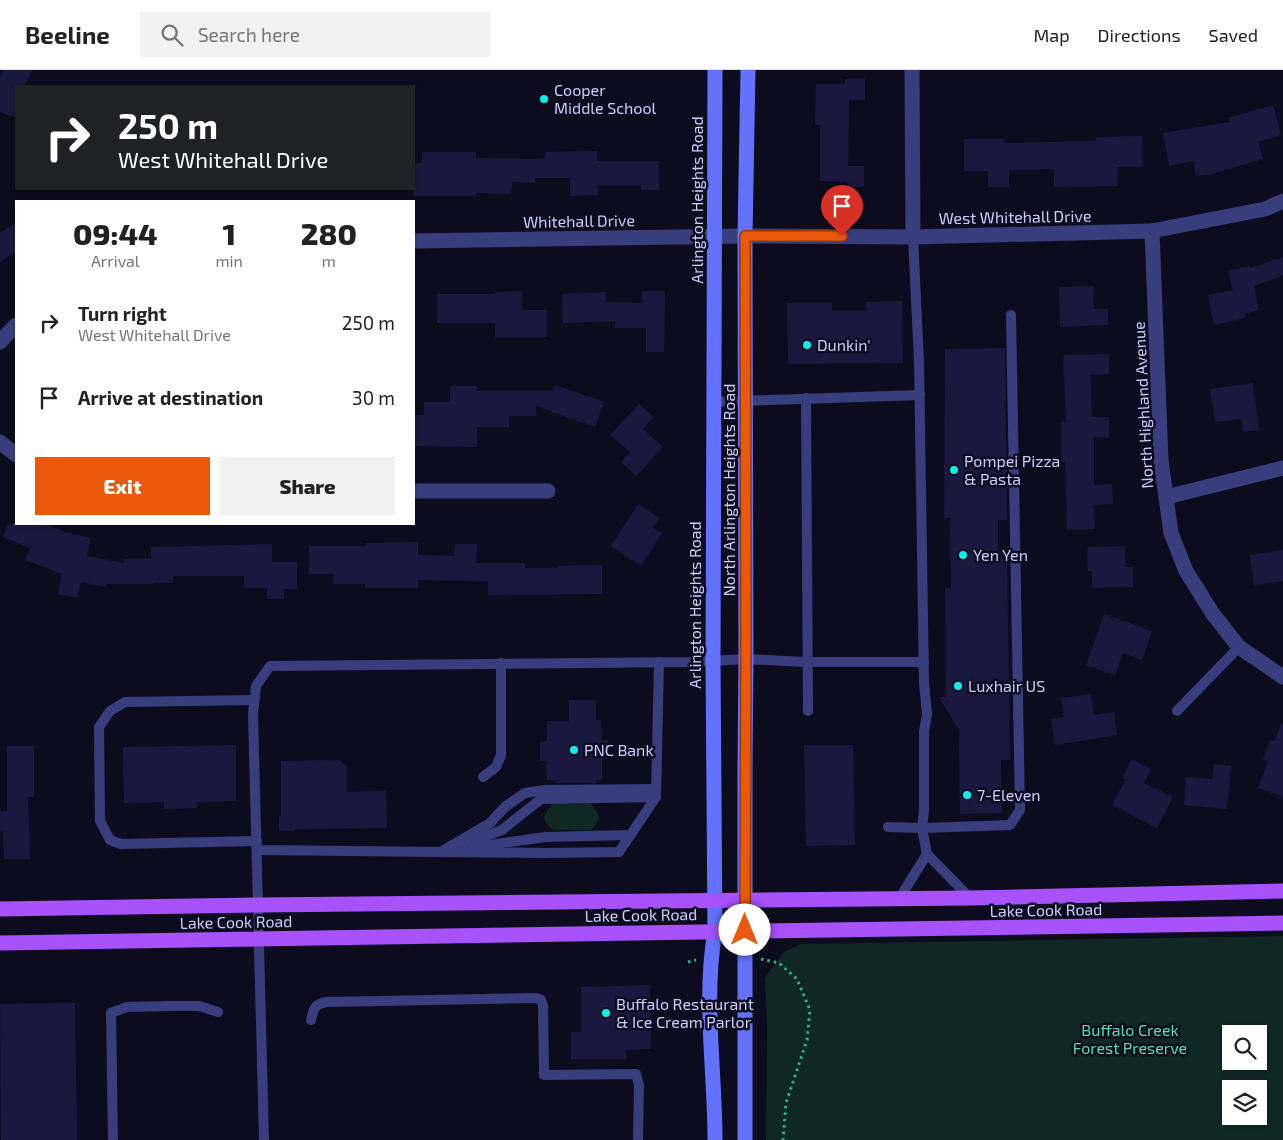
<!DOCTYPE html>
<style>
body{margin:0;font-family:"Exo 2",sans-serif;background:#f2f2f2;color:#222;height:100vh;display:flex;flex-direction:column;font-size:19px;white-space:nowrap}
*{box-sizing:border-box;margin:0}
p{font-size:16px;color:#767676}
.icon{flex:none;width:28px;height:28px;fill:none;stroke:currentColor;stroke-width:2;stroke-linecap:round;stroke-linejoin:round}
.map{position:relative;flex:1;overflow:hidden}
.details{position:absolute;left:15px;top:130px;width:400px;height:325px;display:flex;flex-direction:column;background:#fff;border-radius:0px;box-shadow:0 1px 4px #0004}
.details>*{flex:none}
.banner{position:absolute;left:15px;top:15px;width:400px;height:105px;border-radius:0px;box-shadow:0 1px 4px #0004;background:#202124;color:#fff;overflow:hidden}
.buttons{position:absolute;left:1222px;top:955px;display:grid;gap:10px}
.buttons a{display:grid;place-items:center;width:45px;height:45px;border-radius:0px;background:#fff;box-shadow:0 1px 4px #0004;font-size:25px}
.pin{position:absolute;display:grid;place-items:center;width:42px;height:42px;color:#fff;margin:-51px -21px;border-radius:50% 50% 50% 0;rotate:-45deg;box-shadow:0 0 5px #0007}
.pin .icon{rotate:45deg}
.me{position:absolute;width:55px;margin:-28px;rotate:0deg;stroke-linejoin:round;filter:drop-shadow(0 0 4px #0008)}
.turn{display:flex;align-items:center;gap:18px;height:105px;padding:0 20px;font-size:22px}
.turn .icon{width:65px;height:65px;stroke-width:2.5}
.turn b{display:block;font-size:35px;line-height:42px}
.eta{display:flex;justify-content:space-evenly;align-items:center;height:85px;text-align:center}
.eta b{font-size:30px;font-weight:800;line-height:35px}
.primary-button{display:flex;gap:10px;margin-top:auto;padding:10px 20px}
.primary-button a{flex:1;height:58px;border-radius:0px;background:#ea580c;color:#fff;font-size:20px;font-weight:800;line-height:58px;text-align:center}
.primary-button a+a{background:#f2f2f2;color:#222}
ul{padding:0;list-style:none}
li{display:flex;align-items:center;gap:15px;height:75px;padding:0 20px}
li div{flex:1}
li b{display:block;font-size:19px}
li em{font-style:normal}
header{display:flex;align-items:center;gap:30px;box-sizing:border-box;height:70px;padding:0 25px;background:#fff;border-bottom:1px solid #e0e0e0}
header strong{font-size:24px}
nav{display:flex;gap:28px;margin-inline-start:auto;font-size:18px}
.search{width:350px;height:45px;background:#f2f2f2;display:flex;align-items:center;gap:12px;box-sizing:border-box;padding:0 18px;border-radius:0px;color:#767676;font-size:19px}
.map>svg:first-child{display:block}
.green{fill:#0f2824;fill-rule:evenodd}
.building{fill:#1b183f}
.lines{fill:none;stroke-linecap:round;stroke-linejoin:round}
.path{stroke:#2eae96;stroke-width:3;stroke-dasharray:2.5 4;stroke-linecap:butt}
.lane{stroke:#383e7d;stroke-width:10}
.street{stroke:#383e7d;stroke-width:15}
.secondary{stroke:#6272fd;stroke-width:15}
.primary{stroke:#a752fd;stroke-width:15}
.route-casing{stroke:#983908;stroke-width:12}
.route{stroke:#ea580c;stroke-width:9}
.poi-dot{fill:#03f1ea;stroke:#0d0c1e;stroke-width:2}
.labels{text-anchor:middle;stroke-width:5;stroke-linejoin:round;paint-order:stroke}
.poi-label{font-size:16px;fill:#cacbfe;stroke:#0d0c1e;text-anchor:start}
.street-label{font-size:16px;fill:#cacbfe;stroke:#0d0c1e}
.park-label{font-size:16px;fill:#58ddaa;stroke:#0d0c1e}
</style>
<header>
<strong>Beeline</strong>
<div class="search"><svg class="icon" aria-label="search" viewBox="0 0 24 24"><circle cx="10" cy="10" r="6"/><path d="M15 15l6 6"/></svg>Search here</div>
<nav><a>Map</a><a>Directions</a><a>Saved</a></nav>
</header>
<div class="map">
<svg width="1283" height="1070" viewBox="0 0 1283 1070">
<rect width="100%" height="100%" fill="#0d0c1e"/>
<g class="green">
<path d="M590 733C600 745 603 747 591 760H553C540 748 543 746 553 734Z"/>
<path d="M1283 866V1070H766L767 957 765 908 784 882 801 874ZM1231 964H1259V991H1231ZM1231 1019H1259V1046H1231Z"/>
</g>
<g class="building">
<polygon points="3,0 32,0 25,16 16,16 16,48 0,42 0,8"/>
<polygon points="845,9 865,9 865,30 849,30 848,96 864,96 864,117 847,117 847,112 820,111 820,55 815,55 816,14 845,14"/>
<polygon points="1273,35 1281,65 1258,72 1263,89 1212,104 1196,106 1194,91 1169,96 1163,63 1230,52 1228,48"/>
<polygon points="1142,66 1143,97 1117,97 1118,116 1054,117 1054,99 1009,100 1009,117 988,117 988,101 964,101 964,69 1004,69 1004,73 1096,71 1096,67"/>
<polygon points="597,81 597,91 659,91 659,120 641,120 641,115 598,115 598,125 570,126 570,108 535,108 535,113 512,112 511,124 476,123 476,126 414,126 414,93 422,93 422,82 476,82 476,88 545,89 545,82"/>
<polygon points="16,153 16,181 0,192 0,163"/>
<polygon points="1283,187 1283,205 1254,216 1259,240 1244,244 1245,248 1214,255 1208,225 1233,220 1228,201 1249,196 1250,198"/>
<polygon points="1093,216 1094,239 1108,239 1108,255 1060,257 1059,217"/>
<polygon points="522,221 521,240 547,240 547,267 495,267 495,253 437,253 437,224 495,224 495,222"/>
<polygon points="642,221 665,221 664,282 646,282 646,258 615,258 615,251 563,253 562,224 606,222 606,232 642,233"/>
<polygon points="902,231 903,293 788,294 787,233 832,233 832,241 866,241 866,232"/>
<polygon points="1005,278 1007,450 998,450 998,481 1007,481 1010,690 1001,690 1002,743 960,744 959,660 939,627 946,627 945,518 951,518 950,448 944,448 945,279"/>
<polygon points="1109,284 1109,304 1091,305 1092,347 1109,347 1109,368 1094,367 1094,415 1112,414 1113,434 1094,435 1095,459 1067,460 1065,392 1061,392 1061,352 1066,352 1063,285"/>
<polygon points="1253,313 1259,360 1243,362 1241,349 1215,352 1210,319"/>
<polygon points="555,315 604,332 595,357 536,336 536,346 509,346 509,357 477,357 477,377 414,376 414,345 424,345 424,332 450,332 450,316 477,316 477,321 553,321"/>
<polygon points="639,334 654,347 643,359 663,377 636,406 621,392 630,382 610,365"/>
<polygon points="638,434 659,448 653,458 662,463 641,496 611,476"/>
<polygon points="8,454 45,454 68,463 91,468 87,486 124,493 124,489 151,489 151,477 272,474 272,492 297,492 297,519 284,519 284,529 267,529 267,518 244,518 244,506 173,506 173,513 153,513 153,514 106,514 106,517 81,512 77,528 58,524 62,504 25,490 30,478 3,467"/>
<polygon points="418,472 418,485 454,486 455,474 477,474 476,493 525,493 525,498 558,498 558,496 602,495 602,524 488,525 488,511 418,510 418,518 365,518 365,514 333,514 333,504 309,504 309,476 365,476 365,473"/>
<polygon points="1125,476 1125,497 1133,497 1133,517 1092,518 1092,501 1088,501 1087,477"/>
<polygon points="1283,480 1283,511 1254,515 1250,485"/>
<polygon points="1104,544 1152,561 1142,590 1123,583 1115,605 1086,595"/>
<polygon points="1091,624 1094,645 1114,642 1117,665 1055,675 1051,649 1064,647 1061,628"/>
<polygon points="569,630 596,630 596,650 601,650 602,670 608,670 608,689 602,689 602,709 596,710 596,713 556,713 556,710 547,710 546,691 540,691 540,672 547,671 547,651 569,651"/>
<polygon points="1281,654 1283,654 1283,727 1258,718 1268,691 1263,689 1270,670 1275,671"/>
<polygon points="236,675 236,731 196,732 197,738 164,739 164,732 124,733 123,677"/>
<polygon points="804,675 853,675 855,775 806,776"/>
<polygon points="7,676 34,676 34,727 28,727 30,789 4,789 3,761 0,762 0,741 7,741"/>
<polygon points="1132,689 1151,699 1144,713 1173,727 1157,758 1112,735 1126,709 1122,708"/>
<polygon points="339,690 347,697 347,722 386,721 387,758 295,759 295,761 279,761 279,746 281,746 281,691"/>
<polygon points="1214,694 1231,696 1227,739 1184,735 1186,707 1212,709"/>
<polygon points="650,915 651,979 626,980 626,989 571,989 571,962 581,962 581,917"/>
<polygon points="75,933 77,1070 1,1070 0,934"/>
</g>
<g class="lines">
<g class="path">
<polyline points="761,889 779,893 797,909 810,940 807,970 786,1033 783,1070"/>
<polyline points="688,892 696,890"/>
</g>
<g class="lane">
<polyline points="913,167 919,292 924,613 927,644 924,662 924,740 922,758 927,784 970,828"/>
<polyline points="806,328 808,641"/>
<polyline points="714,332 920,325"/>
<polyline points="254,630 125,632 110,641 99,657 100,751 110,770 121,774 257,771"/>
<polyline points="1177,641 1239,577"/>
<polyline points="483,707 496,697 501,685 501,593"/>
<polyline points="888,757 922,758 1010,755 1020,740 1011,245"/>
<polyline points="463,774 502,760 541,729 656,727"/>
<polyline points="474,777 546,767 630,765"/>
<polyline points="257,780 545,783 619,782 656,727 659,592"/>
<polyline points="442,781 490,753 506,736 525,723 545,720 656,719"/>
<polyline points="899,829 927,784"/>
<path d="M311 950C314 938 314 934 327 932L536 928 541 930 543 935 544 1005 636 1004 639 1015 638 1070"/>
<polyline points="113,1070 111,943 127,937 171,936 199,936 218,942"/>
<polyline points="264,1070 253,644 256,616 270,596 692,592 746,589 807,592 924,592"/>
</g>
<g class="street">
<polyline points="912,0 913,167"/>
<polyline points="1152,161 1161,391 1171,463 1186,501 1213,544 1239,577 1283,607"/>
<polyline points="414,171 745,166 913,167 1152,161 1265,139 1283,131"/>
<polyline points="0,272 16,255"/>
<polyline points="0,372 16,385"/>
<polyline points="414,421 548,421"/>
<polyline points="1166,427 1283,398"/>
</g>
<g class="secondary">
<path d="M715 1070C715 1000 703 930 715 861L713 591 715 0"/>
<polyline points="745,1070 745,698 746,589 745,166 748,0"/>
</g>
<g class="primary">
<polyline points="0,839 258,835 970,828 1283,821"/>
<polyline points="0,873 1283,853"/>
</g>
</g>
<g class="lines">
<defs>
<polyline id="route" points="745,860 746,549 745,166 842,166"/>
</defs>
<use href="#route" class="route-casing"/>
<use href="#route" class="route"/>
</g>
<g class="poi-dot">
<circle cx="544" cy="29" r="5"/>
<circle cx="807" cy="275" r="5"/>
<circle cx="954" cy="400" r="5"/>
<circle cx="963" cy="485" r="5"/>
<circle cx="958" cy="616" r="5"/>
<circle cx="574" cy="680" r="5"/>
<circle cx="967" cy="725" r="5"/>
<circle cx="606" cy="943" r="5"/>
</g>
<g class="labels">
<g class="poi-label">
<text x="554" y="26">Cooper<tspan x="554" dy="18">Middle School</tspan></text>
<text x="817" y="281">Dunkin'</text>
<text x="964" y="397">Pompei Pizza<tspan x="964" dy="18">&amp; Pasta</tspan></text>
<text x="973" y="491">Yen Yen</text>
<text x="968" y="622">Luxhair US</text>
<text x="584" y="686">PNC Bank</text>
<text x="977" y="731">7-Eleven</text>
<text x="616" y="940">Buffalo Restaurant<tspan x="616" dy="18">&amp; Ice Cream Parlor</tspan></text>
</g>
<g class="street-label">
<text transform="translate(697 130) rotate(-90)" y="6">Arlington Heights Road</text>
<text transform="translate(1015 147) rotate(-1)" y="6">West Whitehall Drive</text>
<text transform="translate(579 151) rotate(-1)" y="6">Whitehall Drive</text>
<text transform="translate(1143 335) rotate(-93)" y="6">North Highland Avenue</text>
<text transform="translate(729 420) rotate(-90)" y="6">North Arlington Heights Road</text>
<text transform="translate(695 535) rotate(-90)" y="6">Arlington Heights Road</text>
<text transform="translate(1046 840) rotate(-1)" y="6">Lake Cook Road</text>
<text transform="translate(641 845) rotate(-1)" y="6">Lake Cook Road</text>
<text transform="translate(236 852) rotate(-1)" y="6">Lake Cook Road</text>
</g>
<g class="park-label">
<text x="1130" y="966">Buffalo Creek<tspan x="1130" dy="18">Forest Preserve</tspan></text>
</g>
</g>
</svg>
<div class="buttons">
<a><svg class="icon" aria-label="search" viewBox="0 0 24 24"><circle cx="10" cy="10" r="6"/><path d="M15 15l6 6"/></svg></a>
<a><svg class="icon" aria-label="layers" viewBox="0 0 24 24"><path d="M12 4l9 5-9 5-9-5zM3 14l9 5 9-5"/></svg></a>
</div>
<div class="pin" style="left:842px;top:166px;background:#d93025"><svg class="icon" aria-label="arrive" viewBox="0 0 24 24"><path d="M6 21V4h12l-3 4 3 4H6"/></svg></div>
<svg class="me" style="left:745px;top:860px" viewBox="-20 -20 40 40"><circle r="19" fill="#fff"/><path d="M0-13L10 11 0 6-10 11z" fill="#ea580c"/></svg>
<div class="banner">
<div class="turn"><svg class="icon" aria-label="right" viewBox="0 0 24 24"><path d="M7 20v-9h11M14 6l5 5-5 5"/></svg><div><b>250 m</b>West Whitehall Drive</div></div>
</div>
<section class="details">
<div class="eta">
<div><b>09:44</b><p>Arrival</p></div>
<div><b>1</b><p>min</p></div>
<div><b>280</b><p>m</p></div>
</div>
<ul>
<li><svg class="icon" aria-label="right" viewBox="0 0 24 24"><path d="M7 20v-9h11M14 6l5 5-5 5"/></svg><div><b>Turn right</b><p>West Whitehall Drive</p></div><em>250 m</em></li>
<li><svg class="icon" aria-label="arrive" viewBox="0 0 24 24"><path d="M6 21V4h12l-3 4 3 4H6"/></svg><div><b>Arrive at destination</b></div><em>30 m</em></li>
</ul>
<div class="primary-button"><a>Exit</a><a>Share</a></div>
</section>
</div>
